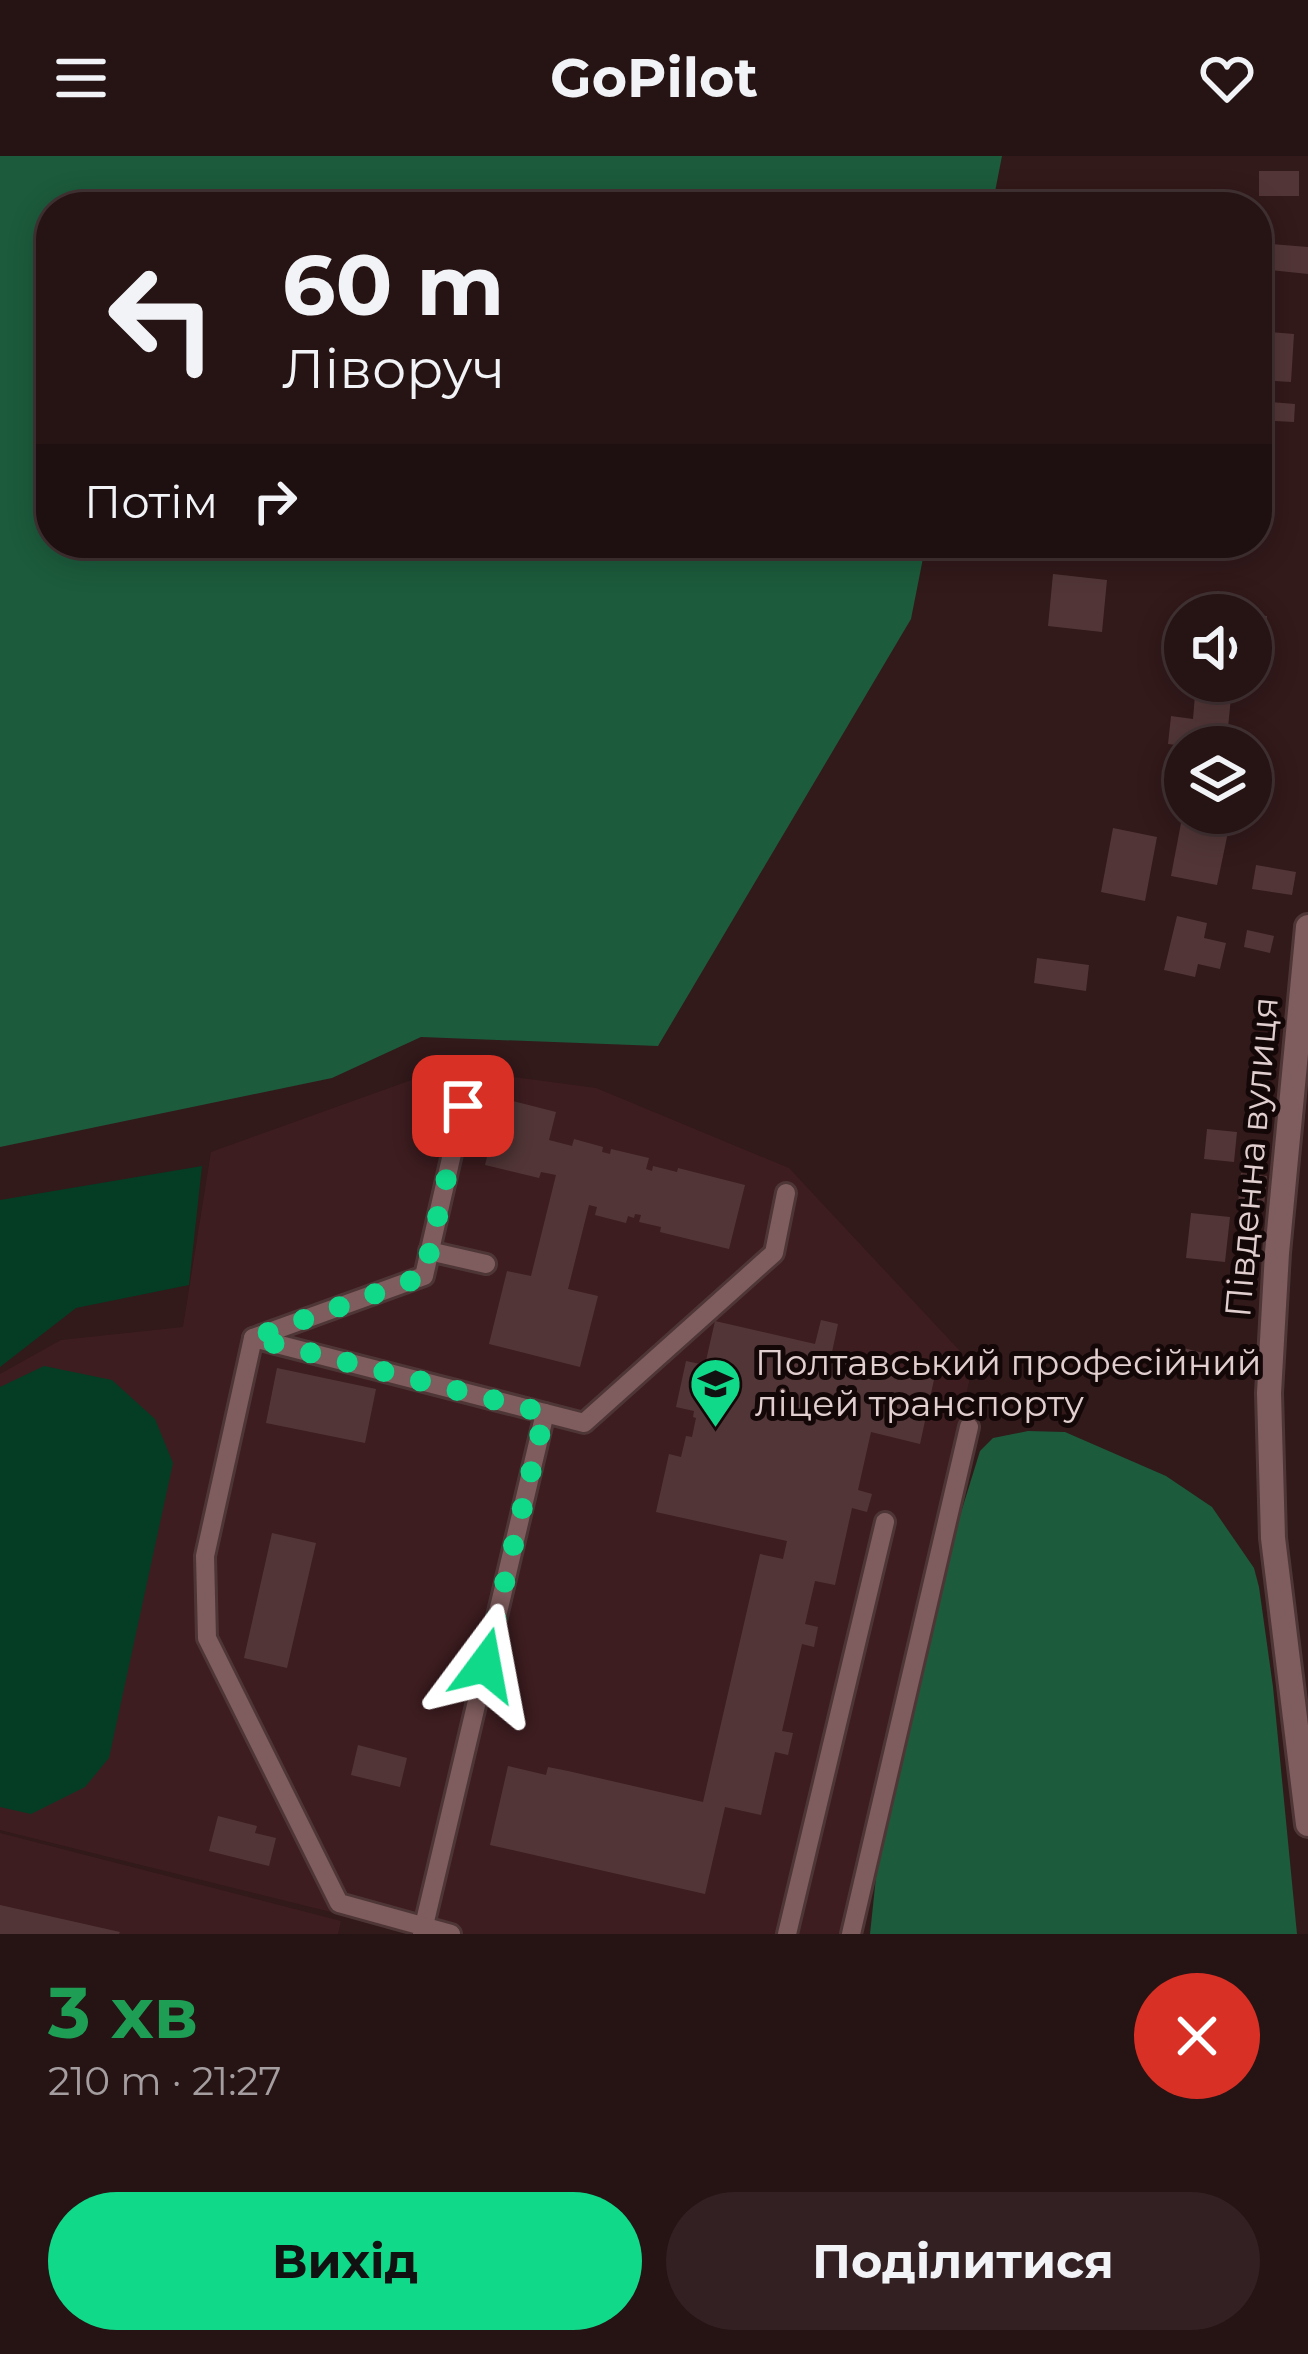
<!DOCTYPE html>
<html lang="uk">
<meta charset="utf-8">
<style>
body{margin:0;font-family:Montserrat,sans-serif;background:#322022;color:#f1f3f6;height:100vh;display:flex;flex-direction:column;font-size:45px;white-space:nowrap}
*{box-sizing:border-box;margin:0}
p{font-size:39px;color:#a49ea0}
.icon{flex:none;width:66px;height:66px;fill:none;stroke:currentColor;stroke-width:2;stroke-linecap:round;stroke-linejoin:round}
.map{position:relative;height:1778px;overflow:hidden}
.panel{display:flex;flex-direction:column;background:#261314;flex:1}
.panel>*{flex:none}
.banner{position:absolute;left:36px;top:36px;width:1236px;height:366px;border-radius:48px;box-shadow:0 6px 30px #0003,0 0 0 3px #423234;background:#261314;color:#f1f3f6;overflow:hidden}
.controls{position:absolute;left:1164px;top:438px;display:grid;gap:24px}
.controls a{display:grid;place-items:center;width:108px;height:108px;border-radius:50%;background:#261314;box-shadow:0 6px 30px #0003,0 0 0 3px #423234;font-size:60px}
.pin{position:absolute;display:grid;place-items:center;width:102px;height:102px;color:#fff;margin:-51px;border-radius:24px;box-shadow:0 6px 18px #0006}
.me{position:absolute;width:132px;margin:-66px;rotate:13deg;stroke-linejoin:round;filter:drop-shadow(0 0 9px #0008)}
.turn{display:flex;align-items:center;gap:42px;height:252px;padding:0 48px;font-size:54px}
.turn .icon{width:156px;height:156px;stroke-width:2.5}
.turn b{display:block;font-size:84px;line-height:102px}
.then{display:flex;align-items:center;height:114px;padding:0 48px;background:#0003;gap:24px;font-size:45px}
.round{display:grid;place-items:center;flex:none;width:126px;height:126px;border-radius:63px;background:#322022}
.summary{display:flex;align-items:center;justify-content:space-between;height:204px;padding:0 48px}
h1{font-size:72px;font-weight:700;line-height:90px;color:#1e9e55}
.primary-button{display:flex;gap:24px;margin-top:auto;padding:24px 48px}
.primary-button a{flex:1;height:138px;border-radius:72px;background:#10d98a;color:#111;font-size:48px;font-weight:700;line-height:138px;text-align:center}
.primary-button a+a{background:#322022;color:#f1f3f6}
header{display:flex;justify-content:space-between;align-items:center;height:156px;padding:0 48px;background:#261314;font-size:54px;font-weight:700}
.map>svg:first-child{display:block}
.built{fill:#3e1d20}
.green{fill:#043d24}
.forest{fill:#1c5b3c}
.building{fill:#523637}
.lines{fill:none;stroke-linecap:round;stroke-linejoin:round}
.service-casing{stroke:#4e3637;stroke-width:24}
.minor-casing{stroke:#4e3637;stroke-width:30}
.service{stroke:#7f5c5d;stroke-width:18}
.minor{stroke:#7f5c5d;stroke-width:24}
.route{stroke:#10d98a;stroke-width:21;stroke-dasharray:0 37.8}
.labels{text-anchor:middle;stroke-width:10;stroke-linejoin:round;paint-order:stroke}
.street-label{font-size:36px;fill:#e1cecf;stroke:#130708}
.poi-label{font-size:36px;fill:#e1cecf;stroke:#130708;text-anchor:start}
</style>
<header><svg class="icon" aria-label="menu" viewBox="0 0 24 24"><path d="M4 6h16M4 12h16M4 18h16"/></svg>GoPilot<svg class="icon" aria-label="heart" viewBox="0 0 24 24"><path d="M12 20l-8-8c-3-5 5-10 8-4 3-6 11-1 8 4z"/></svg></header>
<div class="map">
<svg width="1308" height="1778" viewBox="0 0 1308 1778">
<rect width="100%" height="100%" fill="#32191a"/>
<g class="built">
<polygon points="445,912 596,932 789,1012 973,1209 841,1778 420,1778 0,1674 0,1218 61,1184 183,1171 211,996"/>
<polygon points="0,1677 341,1765 338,1778 0,1778"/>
</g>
<g class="green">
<polygon points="202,1010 189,1129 76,1152 0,1211 0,1044"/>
<polygon points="44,1210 112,1224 155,1263 173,1307 109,1602 85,1631 31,1658 0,1651 0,1231"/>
</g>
<g class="forest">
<polygon points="0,0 1002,0 992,51 51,51 51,387 926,387 911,463 658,890 421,881 332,922 0,991"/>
<polygon points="1028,1275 1065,1276 1166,1320 1212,1351 1254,1412 1259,1431 1273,1531 1297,1778 870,1778 876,1721 897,1622 954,1379 980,1295 993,1282"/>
</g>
<g class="building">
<rect x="1259" y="15" width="40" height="25"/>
<polygon points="1271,88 1308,91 1308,118 1269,114"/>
<polygon points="1257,175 1294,178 1291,226 1257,224"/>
<polygon points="1257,245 1295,248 1294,266 1257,264"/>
<polygon points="1053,418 1107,424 1102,476 1048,470"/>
<polygon points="1251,459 1267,460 1264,488 1251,486"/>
<polygon points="1196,527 1232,531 1227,582 1196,579 1195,591 1168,588 1171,560 1193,563"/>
<polygon points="1181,667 1228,676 1217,729 1171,720"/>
<polygon points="1113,672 1157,681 1145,745 1101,736"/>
<polygon points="1256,709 1296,716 1292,739 1252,733"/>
<polygon points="1177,760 1207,767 1204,782 1226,787 1220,813 1198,808 1195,821 1164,814"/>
<polygon points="1247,774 1274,780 1270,797 1244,791"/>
<polygon points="1037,802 1089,809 1086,835 1034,827"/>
<polygon points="501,942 556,956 549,984 572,990 574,983 603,991 602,996 610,998 611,993 649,1002 646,1013 652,1015 653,1010 677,1016 678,1012 745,1029 729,1093 660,1076 661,1071 639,1066 641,1059 635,1058 634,1062 628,1060 626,1067 595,1059 597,1051 589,1049 568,1133 598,1140 580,1211 489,1188 507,1115 531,1120 556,1019 541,1016 539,1022 485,1009 487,1001 474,998 488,945 500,948"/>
<polygon points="1207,973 1237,976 1234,1006 1204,1003"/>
<polygon points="1241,1017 1267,1020 1264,1050 1238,1047"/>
<polygon points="1191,1057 1230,1061 1225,1106 1186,1102"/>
<polygon points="821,1164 838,1168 832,1196 935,1219 920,1288 871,1276 858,1334 872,1338 867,1356 852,1352 835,1429 815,1425 805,1468 818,1471 814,1491 802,1488 782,1575 793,1577 788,1599 775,1596 761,1659 725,1651 705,1738 490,1689 508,1610 546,1619 548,1611 568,1615 703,1646 760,1398 783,1403 787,1385 656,1356 669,1298 681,1301 686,1280 692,1281 696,1262 693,1261 694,1255 676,1251 686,1205 705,1209 715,1165 815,1188"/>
<polygon points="1176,1190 1203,1197 1198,1222 1170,1216"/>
<polygon points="277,1212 376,1233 365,1287 266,1267"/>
<polygon points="272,1377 316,1387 287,1512 244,1502"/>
<polygon points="358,1589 407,1602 400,1631 351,1619"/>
<polygon points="218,1660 257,1670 255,1677 276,1682 269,1710 209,1695"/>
<polygon points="0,1749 120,1776 119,1778 0,1778"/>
</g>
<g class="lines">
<defs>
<g id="service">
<polyline points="429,1095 486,1108"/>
<polyline points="253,1182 424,1120 463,950"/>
<polyline points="422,1778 545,1257"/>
<polyline points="451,1778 339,1747 207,1482 205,1400 253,1182 584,1267 774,1097 786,1037"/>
<polyline points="787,1778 885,1366"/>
<polyline points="851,1778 969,1271"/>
</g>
<polyline id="minor" points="1308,771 1277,1097 1269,1237 1273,1382 1308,1668"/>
</defs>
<use href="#service" class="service-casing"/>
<use href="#minor" class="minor-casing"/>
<use href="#service" class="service"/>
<use href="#minor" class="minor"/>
</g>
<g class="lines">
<polyline class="route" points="463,950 424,1120 253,1182 545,1257 485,1509"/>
</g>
<defs>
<symbol id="university-pin" viewBox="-11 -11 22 30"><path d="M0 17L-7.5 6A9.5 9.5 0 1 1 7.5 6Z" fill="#10d98a" stroke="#130708"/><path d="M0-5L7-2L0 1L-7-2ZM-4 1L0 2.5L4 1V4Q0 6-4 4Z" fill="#111"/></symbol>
</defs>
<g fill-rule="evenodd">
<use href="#university-pin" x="686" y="1198" width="59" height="81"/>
</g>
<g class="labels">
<g class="street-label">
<text transform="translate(1251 1001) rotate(-85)" y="13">Південна вулиця</text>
</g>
<g class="poi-label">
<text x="755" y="1219">Полтавський професійний<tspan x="755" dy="41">ліцей транспорту</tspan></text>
</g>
</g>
</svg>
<div class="controls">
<a><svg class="icon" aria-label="sound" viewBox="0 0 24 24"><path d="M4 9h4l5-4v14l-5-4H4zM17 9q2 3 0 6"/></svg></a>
<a><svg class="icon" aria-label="layers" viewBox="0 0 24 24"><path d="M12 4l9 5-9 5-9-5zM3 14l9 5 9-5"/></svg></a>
</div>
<div class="pin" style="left:463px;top:950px;background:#d93025"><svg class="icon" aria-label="arrive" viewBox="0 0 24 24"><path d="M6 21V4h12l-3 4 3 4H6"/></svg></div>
<svg class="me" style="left:485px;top:1509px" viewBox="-20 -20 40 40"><path d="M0-17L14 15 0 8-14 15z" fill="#10d98a" stroke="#fff" stroke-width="4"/></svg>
<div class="banner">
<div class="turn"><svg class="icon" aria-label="left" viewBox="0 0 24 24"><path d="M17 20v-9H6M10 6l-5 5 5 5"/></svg><div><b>60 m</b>Ліворуч</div></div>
<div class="then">Потім<svg class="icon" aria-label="right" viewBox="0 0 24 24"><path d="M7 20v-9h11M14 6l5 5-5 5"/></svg></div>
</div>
</div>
<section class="panel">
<div class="summary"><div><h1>3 хв</h1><p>210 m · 21:27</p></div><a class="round" style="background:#d93025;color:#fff"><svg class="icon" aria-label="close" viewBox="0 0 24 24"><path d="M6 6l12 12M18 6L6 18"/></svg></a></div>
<div class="primary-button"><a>Вихід</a><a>Поділитися</a></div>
</section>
